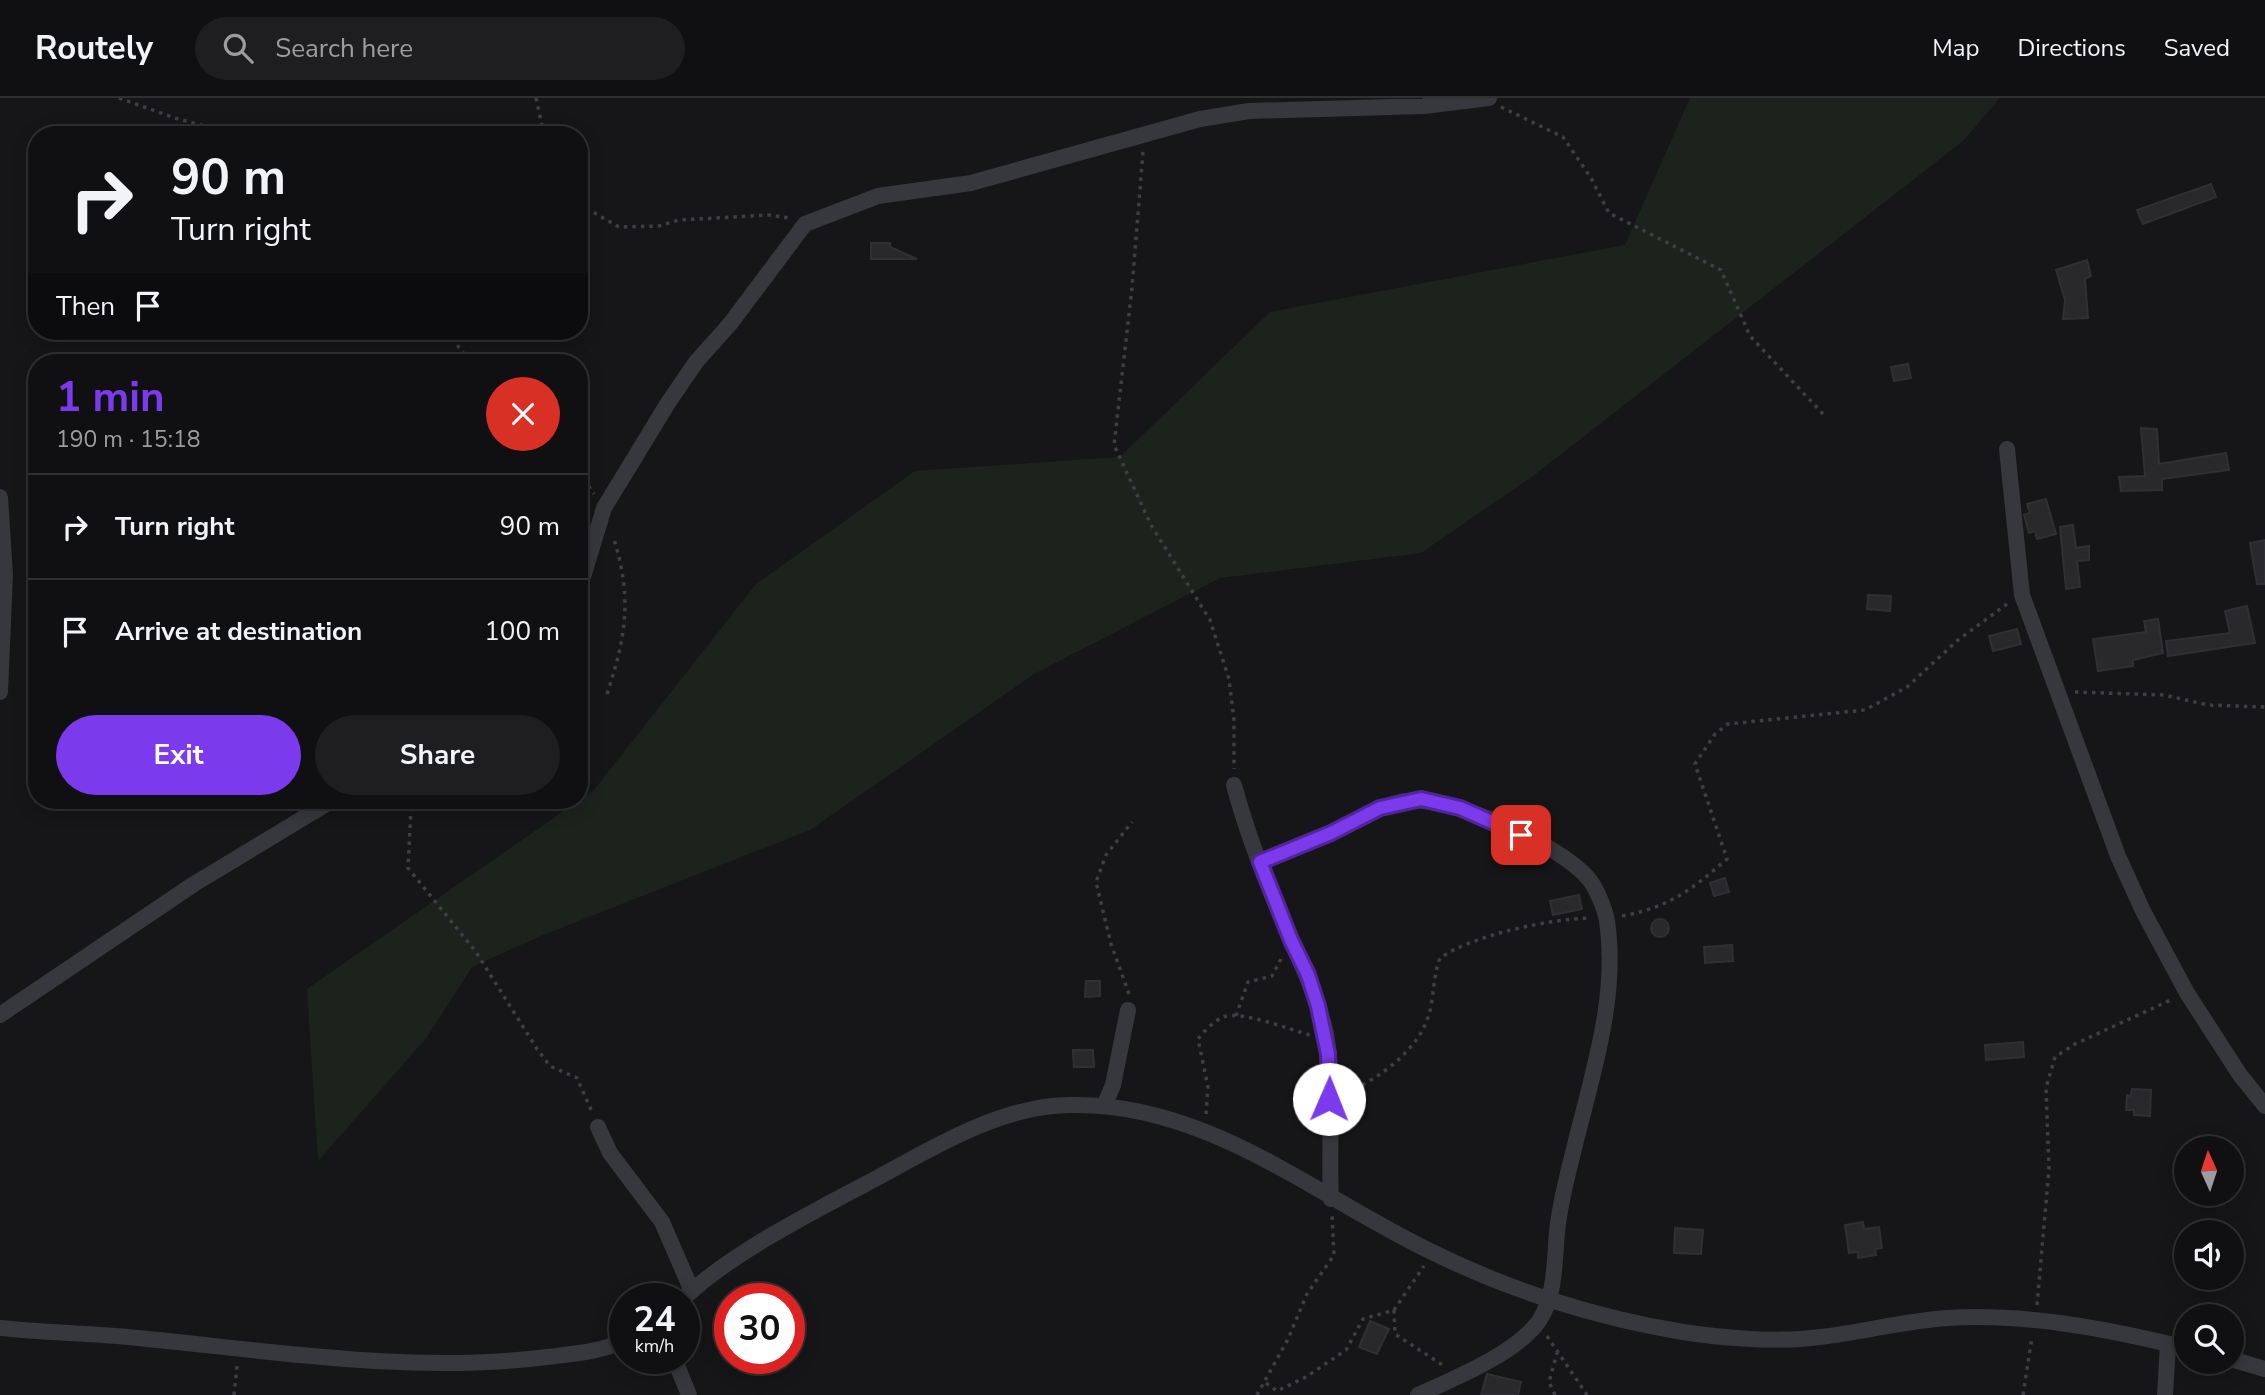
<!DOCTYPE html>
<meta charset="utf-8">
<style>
body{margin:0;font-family:"Nunito Sans",sans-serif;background:#1e1e20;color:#f1f3f6;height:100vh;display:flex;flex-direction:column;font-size:26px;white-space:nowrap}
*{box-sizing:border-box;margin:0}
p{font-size:23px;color:#9c9d9f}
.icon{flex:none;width:38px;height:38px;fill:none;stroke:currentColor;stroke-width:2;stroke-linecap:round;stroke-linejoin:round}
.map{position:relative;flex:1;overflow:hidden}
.details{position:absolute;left:28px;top:256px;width:560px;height:455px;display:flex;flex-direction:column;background:#101012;border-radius:28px;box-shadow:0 4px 18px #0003,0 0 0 2px #303032}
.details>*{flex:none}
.top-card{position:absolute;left:28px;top:28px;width:560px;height:214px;border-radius:28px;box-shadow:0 4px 18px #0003,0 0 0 2px #303032;background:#101012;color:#f1f3f6;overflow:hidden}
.needle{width:46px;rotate:357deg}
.buttons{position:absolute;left:2174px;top:1038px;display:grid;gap:14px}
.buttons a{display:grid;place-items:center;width:70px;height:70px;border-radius:50%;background:#101012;box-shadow:0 4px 18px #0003,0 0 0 2px #303032;font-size:35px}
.speed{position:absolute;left:609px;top:1185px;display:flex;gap:14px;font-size:35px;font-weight:700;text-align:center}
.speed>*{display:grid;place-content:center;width:91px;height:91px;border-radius:50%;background:#101012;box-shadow:0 4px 18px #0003,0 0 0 2px #303032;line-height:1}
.speed small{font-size:18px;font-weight:400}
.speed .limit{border:10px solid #d22;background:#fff;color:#111}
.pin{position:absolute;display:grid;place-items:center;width:60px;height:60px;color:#fff;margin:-30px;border-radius:14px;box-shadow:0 4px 10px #0006}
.me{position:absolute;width:77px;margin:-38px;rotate:1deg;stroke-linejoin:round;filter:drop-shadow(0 0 5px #0008)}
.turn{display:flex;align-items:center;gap:24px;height:147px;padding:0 28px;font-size:32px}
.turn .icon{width:91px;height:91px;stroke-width:2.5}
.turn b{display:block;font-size:49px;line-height:60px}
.then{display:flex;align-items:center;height:66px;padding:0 28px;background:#0003;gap:14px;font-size:26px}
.round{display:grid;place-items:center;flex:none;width:74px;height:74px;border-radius:37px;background:#1e1e20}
.overview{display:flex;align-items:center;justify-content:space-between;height:119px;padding:0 28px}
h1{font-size:42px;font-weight:700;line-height:52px;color:#7c3aed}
.primary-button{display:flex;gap:14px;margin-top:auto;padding:14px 28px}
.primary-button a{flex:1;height:80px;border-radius:42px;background:#7c3aed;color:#fff;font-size:28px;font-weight:700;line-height:80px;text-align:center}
.primary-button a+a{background:#1e1e20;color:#f1f3f6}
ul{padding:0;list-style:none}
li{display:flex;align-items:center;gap:21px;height:105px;padding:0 28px;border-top:2px solid #303032}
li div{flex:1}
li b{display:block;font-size:26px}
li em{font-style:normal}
header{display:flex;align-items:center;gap:42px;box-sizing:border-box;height:98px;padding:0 35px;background:#101012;border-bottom:2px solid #303032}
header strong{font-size:33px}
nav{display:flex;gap:38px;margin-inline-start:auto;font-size:24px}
.search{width:490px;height:63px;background:#1e1e20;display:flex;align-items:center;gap:18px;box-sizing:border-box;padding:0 24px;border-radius:38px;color:#9c9d9f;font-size:26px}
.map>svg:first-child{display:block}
.green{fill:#1c231d}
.building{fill:#29292c;stroke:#303034;stroke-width:2}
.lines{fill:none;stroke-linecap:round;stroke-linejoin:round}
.path{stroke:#3d3f44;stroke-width:3.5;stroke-dasharray:3.5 5;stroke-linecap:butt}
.street{stroke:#37383d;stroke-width:16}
.route-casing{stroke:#51269a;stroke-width:18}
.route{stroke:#7c3aed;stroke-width:12}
</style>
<header>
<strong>Routely</strong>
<div class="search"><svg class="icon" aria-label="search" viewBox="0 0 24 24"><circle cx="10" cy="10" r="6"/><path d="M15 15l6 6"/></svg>Search here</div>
<nav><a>Map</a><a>Directions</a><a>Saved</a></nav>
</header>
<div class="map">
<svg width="2265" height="1297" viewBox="0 0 2265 1297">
<rect width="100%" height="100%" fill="#161618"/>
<polygon class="green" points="1690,0 2000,0 1963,43 1533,378 1421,455 1220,480 1034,576 810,732 543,837 472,869 427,939 318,1063 307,891 594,692 756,486 915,373 1120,359 1270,214 1625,147"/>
<g class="building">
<polygon points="2211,86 2216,99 2143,126 2137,112"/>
<polygon points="871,145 890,145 890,149 917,161 871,161"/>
<polygon points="2087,162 2091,178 2085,181 2088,220 2063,221 2065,202 2056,172"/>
<polygon points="1908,266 1911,280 1894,283 1891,269"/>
<polygon points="2141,330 2157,331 2159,366 2226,355 2229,372 2162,381 2162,392 2121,393 2119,379 2145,378"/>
<polygon points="2046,401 2056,436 2037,441 2035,433 2029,435 2024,417 2030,415 2027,406"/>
<polygon points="2073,427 2076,450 2089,448 2089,462 2077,463 2080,489 2066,491 2060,429"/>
<polygon points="2265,442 2265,486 2257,486 2250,445"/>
<polygon points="1868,497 1891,498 1890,513 1867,511"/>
<polygon points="2247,508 2255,545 2168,558 2166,543 2230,535 2225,513"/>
<polygon points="2158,521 2163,555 2133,562 2133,568 2098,573 2093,541 2146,534 2144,523"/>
<polygon points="2017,531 2021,546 1993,553 1989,538"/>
<polygon points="1725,780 1729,794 1714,798 1710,785"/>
<polygon points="1579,797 1582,811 1553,817 1550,803"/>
<circle cx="1660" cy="830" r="9"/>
<polygon points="1732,847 1733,863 1705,865 1704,849"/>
<polygon points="1086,883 1100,883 1100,898 1085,899"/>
<polygon points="2023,944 2024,959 1986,962 1985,947"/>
<polygon points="1073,952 1093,952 1094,969 1074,969"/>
<polygon points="2132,991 2151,992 2150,1018 2134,1017 2134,1012 2126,1012 2127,997 2131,998"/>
<polygon points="1863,1124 1864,1131 1879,1129 1882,1150 1875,1151 1876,1157 1858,1160 1858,1154 1849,1155 1845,1127"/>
<polygon points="1675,1130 1703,1132 1701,1156 1674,1155"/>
<polygon points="1370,1223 1389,1231 1377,1256 1359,1249"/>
<polygon points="1487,1276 1521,1284 1518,1297 1481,1297"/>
</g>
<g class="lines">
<g class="path">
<polyline points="119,0 175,20 237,37"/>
<polyline points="536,0 544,37"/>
<polyline points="1501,9 1563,39 1591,80 1609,115 1721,172 1750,238 1824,317"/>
<polyline points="1143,54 1132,190 1114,347 1151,427 1210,522 1229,581 1234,622 1234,671"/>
<polyline points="579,106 619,129 659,128 679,122 769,117 790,120"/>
<polyline points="448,233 462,254 476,264"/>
<polyline points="579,374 594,396"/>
<polyline points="2075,594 2164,597 2208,607 2265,609"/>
<path d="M607 596C627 536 632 498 613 438"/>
<polyline points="407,702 411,710 408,770 476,854 537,951 550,968 577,980 592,1014"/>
<path d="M1622 818C1670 809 1691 792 1727 761L1695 666 1715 636 1728 626 1865 612 1907 589 1958 542 2007 506"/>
<polyline points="1129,896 1111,846 1096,784 1106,757 1132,724"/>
<polyline points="1236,918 1248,884 1272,878 1282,859"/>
<path d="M1347 994C1383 979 1424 948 1431 908 1434 891 1434 876 1440 860 1473 837 1549 821 1590 820"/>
<path d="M1206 1016 1208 989 1198 941C1204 933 1214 923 1223 919 1241 912 1291 932 1310 937"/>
<polyline points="2037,1207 2049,1071 2046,990 2055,959 2075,946 2173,901"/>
<polyline points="1394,1212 1395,1236 1444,1268"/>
<polyline points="1547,1238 1587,1297"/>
<polyline points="1266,1285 1277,1293 1306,1279 1346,1252 1363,1221 1394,1212 1424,1168"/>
<polyline points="234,1297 237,1268"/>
<polyline points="1257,1297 1288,1241 1307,1196 1334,1157 1332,1117"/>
<polyline points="1555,1297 1549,1284 1557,1255"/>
<polyline points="2023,1297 2032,1239"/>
</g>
<g class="street">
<polyline points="2007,351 2022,497 2118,758 2143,813 2187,895 2240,977 2265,1008"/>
<polyline points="0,399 5,477 0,594"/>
<polyline points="579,492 604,410 668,305 696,264 730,226 805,126 878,98 971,85 1200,21 1249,13 1424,8 1489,0"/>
<path d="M1234 687C1248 740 1269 792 1291 842 1304 873 1319 903 1326 936 1335 986 1328 1049 1331 1101"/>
<path d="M1260 764C1284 753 1309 745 1333 734 1357 723 1380 707 1406 703 1450 697 1559 746 1588 780 1596 789 1605 811 1607 823 1619 903 1589 986 1571 1063 1566 1083 1561 1104 1558 1125 1554 1155 1557 1197 1539 1223 1517 1255 1453 1281 1418 1297"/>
<polyline points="0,917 194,786 333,702"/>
<polyline points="1104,1008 1113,987 1128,912"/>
<polyline points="598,1029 610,1055 662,1124 692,1193"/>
<path d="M684 1200C731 1155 816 1112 875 1081 934 1049 1000 1008 1069 1007 1205 1003 1314 1097 1430 1153 1508 1192 1597 1220 1683 1234 1721 1240 1773 1244 1811 1240 1857 1236 1901 1223 1947 1220 2027 1215 2108 1231 2186 1250"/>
<path d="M0 1230C46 1235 92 1235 138 1240 272 1253 413 1276 547 1259 572 1256 602 1254 625 1242"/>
<polyline points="674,1260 689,1297"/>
<polyline points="2231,1261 2265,1271"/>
<polyline points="2165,1297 2168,1246"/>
</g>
</g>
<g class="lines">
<defs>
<polyline id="route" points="1329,1001 1328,956 1318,908 1308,877 1291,842 1260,764 1331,735 1380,710 1421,701 1460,710 1521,737"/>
</defs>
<use href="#route" class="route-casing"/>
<use href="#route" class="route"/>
</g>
</svg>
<div class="buttons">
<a><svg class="needle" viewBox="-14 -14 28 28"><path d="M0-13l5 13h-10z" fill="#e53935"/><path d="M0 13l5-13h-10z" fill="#9c9d9f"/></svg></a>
<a><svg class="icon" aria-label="sound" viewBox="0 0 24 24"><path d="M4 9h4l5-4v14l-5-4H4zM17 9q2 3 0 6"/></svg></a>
<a><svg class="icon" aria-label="search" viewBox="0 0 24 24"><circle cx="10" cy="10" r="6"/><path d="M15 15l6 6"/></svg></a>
</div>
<div class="speed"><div>24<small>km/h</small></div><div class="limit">30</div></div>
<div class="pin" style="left:1521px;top:737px;background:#d93025"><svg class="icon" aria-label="arrive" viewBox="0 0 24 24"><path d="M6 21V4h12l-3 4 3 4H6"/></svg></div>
<svg class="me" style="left:1329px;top:1001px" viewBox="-20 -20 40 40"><circle r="19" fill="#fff"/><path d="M0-13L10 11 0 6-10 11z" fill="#7c3aed"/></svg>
<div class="top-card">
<div class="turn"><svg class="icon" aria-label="right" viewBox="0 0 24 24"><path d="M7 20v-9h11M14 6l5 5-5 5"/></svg><div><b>90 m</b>Turn right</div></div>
<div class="then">Then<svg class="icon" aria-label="arrive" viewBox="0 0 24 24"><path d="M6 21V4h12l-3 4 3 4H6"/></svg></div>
</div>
<section class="details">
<div class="overview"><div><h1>1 min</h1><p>190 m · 15:18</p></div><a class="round" style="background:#d93025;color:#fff"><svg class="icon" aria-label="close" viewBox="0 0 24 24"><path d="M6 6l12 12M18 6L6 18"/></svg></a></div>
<ul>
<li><svg class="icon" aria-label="right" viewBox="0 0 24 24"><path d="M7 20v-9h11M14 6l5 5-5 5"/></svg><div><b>Turn right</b></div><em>90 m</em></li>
<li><svg class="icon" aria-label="arrive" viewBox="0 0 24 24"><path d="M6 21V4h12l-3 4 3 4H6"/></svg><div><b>Arrive at destination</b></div><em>100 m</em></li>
</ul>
<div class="primary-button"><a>Exit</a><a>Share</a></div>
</section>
</div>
